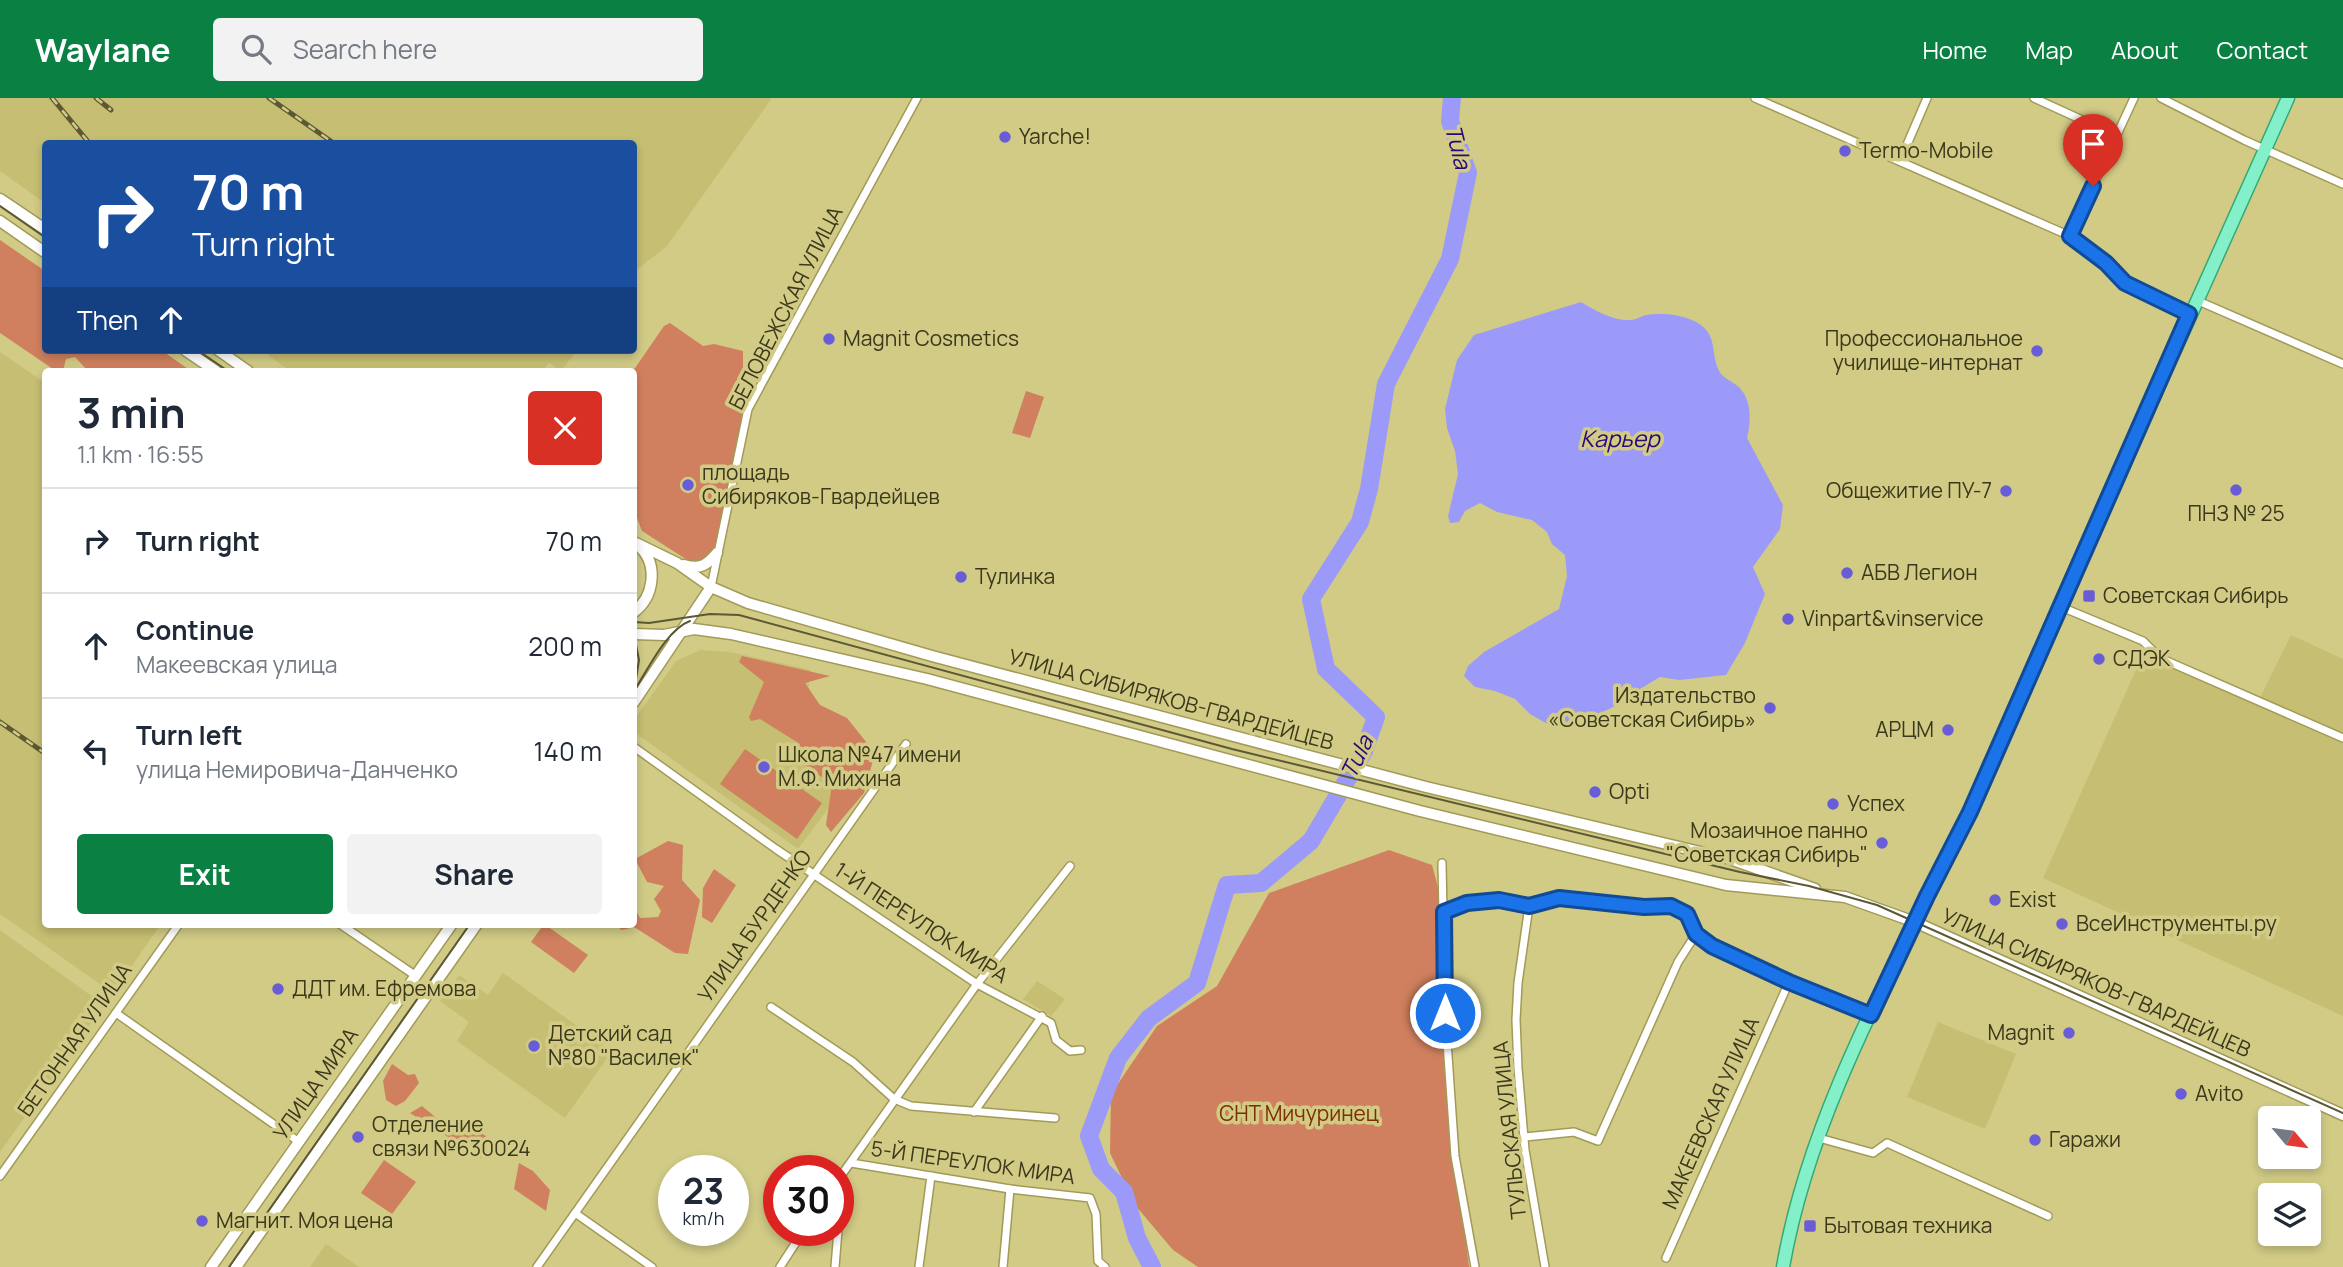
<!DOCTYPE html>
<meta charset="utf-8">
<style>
body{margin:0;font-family:Manrope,sans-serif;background:#f2f2f3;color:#1f2937;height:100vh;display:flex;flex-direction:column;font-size:26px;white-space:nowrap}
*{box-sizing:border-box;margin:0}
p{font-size:23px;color:#747a83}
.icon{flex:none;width:38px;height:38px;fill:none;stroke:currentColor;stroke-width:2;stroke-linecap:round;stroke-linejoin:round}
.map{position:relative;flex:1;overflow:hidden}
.panel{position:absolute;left:42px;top:270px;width:595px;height:560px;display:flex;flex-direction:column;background:#fff;border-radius:7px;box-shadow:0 4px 10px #0003}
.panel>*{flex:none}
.banner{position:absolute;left:42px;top:42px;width:595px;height:214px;border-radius:7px;box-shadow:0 4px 10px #0003;background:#1a4fa0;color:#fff;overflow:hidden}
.needle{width:46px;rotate:119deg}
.controls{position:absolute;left:2258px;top:1008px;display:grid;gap:14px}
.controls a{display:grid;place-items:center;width:63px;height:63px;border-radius:7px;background:#fff;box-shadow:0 4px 10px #0003;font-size:35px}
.speed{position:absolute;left:658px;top:1057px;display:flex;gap:14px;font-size:35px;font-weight:700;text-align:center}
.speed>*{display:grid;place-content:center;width:91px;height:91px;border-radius:50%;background:#fff;box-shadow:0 4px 10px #0003;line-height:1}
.speed small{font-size:18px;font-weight:400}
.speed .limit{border:10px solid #d22;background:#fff;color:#111}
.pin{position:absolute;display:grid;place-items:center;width:60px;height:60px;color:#fff;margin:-72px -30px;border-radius:50% 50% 50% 0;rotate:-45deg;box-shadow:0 0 7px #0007}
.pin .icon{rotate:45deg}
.me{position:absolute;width:77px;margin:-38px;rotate:0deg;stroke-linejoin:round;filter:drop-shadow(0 0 5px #0008)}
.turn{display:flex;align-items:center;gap:24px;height:147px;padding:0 35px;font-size:32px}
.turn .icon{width:91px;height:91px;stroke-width:2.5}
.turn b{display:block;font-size:49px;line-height:60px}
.then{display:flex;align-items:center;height:66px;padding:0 35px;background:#0003;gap:14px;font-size:26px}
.round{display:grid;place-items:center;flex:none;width:74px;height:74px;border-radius:7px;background:#f2f2f3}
.headline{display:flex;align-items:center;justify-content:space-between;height:119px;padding:0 35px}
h1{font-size:42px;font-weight:700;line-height:52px}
.cta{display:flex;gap:14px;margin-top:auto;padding:14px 35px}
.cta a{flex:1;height:80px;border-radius:7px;background:#0b8043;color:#fff;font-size:28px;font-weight:700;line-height:80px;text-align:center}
.cta a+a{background:#f2f2f3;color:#1f2937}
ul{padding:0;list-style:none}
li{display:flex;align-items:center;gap:21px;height:105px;padding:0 35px;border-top:2px solid #e0e1e3}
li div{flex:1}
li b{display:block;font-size:26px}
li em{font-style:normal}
header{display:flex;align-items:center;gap:42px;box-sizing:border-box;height:98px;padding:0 35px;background:#0b8043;color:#fff}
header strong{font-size:33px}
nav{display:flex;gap:38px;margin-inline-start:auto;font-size:24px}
.search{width:490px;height:63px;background:#f2f2f3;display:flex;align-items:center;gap:18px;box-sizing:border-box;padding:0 24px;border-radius:7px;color:#747a83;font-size:26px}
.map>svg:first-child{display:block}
.built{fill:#c6be72}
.green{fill:#d0805e}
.water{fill:#9c9af9}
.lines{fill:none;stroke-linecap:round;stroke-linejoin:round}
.river{stroke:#9c9af9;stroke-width:18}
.street-casing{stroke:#a29b58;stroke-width:10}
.secondary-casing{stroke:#a29b58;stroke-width:13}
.primary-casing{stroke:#34a976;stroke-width:15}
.street{stroke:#fff;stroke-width:7}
.secondary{stroke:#fff;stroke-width:10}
.primary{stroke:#83f0ca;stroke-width:12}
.tram{stroke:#5c5833;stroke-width:2}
.rail-casing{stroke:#5c5833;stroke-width:5}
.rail{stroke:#d1cb86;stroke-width:2.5;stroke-dasharray:8;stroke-linecap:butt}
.route-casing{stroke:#114b97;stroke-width:18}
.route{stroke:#1a73e8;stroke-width:12}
.poi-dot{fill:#695dd7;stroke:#d1cb86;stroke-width:2.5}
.labels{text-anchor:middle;stroke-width:7;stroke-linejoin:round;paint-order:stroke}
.poi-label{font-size:21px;fill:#3b381c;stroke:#d1cb86;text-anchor:start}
.street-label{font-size:21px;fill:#3b381c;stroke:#d1cb86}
.park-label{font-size:21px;fill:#7d2f02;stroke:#d1cb86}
.water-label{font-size:23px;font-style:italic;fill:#290975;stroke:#d1cb86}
</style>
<header>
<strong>Waylane</strong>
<div class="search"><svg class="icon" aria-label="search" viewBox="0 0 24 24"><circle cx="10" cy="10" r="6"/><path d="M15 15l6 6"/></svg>Search here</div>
<nav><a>Home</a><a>Map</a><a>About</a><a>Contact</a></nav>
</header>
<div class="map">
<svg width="2343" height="1169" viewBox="0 0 2343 1169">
<rect width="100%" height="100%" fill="#d1cb86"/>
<g class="built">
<polygon points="0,0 772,0 667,148 634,174 634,46 46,46 45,105 0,73"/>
<polygon points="261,252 577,252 561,273 549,265 542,273 290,273"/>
<polygon points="0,254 45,285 46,826 161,826 113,895 0,816"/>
<polygon points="2291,537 2343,561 2343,918 2043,780 2144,554 2258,604"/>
<polygon points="700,552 730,554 811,572 807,600 845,688 798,751 634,634 634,622 676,563"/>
<polygon points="0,832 104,907 0,1054"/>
<polygon points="503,875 612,953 565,1020 457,943 469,924 440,903 459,877 488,897"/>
<polygon points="1037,883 1065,901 1051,918 1023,901"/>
<polygon points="1938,924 2016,956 1985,1031 1907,999"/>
<polygon points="326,1146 359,1169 310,1169"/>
</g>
<g class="green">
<polygon points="0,142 45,173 46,252 161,252 191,273 88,273 75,259 66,261 63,273 56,273 0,235"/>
<polygon points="670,225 703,248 714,246 743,253 743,313 714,453 702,465 692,465 642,433 634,412 633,273 664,228"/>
<polygon points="1026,293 1044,299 1030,340 1012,335"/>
<polygon points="742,558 830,578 805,585 820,607 847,620 875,655 864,695 831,734 826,727 832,686 797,662 800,646 760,621 751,623 749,619 764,584 739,564"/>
<polygon points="745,651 822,705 797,741 720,686"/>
<polygon points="668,743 683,747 682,782 700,802 688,856 675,855 634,829 622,832 613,826 634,826 634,809 640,820 658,819 661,813 654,801 664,788 647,784 635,761"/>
<polygon points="1389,752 1432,767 1445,816 1445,915 1455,1058 1469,1169 1198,1169 1173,1152 1135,1107 1110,1055 1111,996 1157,928 1217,888 1269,795"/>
<polygon points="714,771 736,787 712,825 702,819 703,790"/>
<polygon points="544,826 588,857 574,875 531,844"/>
<polygon points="392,966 408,977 415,976 419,985 405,1003 396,1008 386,1002 383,983"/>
<polygon points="422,1008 457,1037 471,1030 486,1038 481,1060 410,1015"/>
<polygon points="384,1062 416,1084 392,1116 361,1095"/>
<polygon points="519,1065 533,1073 550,1092 546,1113 514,1091"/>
</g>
<path class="water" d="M1581 204C1596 213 1613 223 1631 222 1636 222 1641 218 1646 217 1665 214 1698 217 1709 236 1716 249 1712 265 1722 277 1727 282 1733 284 1739 289 1752 302 1751 324 1747 340L1783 407 1780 431 1753 469 1765 496 1745 545 1726 577 1679 582 1660 579 1635 594 1627 602 1601 615 1551 628 1530 616 1515 601 1495 593 1475 589 1464 578 1468 568 1484 554 1559 511 1567 478 1565 457 1552 446 1547 434 1532 422 1497 414 1480 405 1465 413 1459 424 1450 425 1448 418 1458 376 1455 353 1447 330 1445 311 1457 262 1474 237Z"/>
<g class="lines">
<polyline class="river" points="1152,1169 1137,1140 1124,1094 1101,1071 1089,1038 1118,960 1149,920 1197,885 1227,787 1261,785 1311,743 1364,653 1376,619 1326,571 1311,501 1360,424 1369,391 1386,286 1450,161 1468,75 1450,23 1452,0"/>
<defs>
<g id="street">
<polyline points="1755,0 2070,138 2106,165 2125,185 2189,216"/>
<polyline points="2034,0 2115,37"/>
<polyline points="2161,0 2244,42 2343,86"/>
<polyline points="1900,63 1927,0"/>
<polyline points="2070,138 2134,0"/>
<polyline points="2196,202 2343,266"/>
<polyline points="711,489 748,311 917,0"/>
<polyline points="2059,508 2143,543 2160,560 2343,640"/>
<polyline points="634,649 776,751 977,886 1051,925 1056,942 1070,953 1081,952"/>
<polyline points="1442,765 1445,915 1455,1058 1475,1169"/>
<polyline points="1529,808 1518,885 1516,922 1518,970 1525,1052 1545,1169"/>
<polyline points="1444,814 1467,805 1499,802 1529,808 1559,800 1644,809 1671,808 1687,816 1696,836"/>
<polyline points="340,826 416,878"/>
<path d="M1696 836C1748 873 1813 892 1871 917"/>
<polyline points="771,909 853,964 894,1001 911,1008 1055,1020"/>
<polyline points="116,915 299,1044"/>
<polyline points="974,1014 1042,918"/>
<polyline points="1525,1039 1574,1034 1598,1043 1678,864 1696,836"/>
<polyline points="1819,1040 1873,1055 1887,1045 2048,1118"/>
<polyline points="851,1065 1010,1091 1090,1100 1096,1116 1098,1163 1105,1169"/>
<polyline points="0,1078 179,826"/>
<polyline points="838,1082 977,886 1070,768"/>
<polyline points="575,1115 652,1169"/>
<polyline points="1666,1160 1789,884"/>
<polyline points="537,1169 906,646"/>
<polyline points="780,1169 804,1132"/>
<polyline points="835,1169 838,1132"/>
<polyline points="919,1169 931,1078"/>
<polyline points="1003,1169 1010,1091"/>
</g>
<g id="secondary">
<polyline points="0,101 46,132"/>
<polyline points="0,123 46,155"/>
<polyline points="185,252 216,273"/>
<polyline points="218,252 248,273"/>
<polyline points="636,445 677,465 711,489 748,505 932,558 1426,689 1730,761 1815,791"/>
<path d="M684 467C700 472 707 467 717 455"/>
<path d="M634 514C654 499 658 468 641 450"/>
<polyline points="634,536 664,537 694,531 731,536 927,581 1420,713 1726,787 1845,799 1915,824 2343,1017"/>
<polyline points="634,604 711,489"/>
<polyline points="211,1169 452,826"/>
<polyline points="236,1169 477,826"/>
</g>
<path id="primary" d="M1783 1169C1811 1008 1900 860 1970 714 2002 647 2029 577 2059 508 2135 338 2213 170 2288 0"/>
</defs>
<use href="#street" class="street-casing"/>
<use href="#secondary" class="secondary-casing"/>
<use href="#primary" class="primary-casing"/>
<use href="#street" class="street"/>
<use href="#secondary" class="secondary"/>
<use href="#primary" class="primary"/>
<g class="tram">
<polyline points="0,108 46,140"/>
<polyline points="197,252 228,273"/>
<polyline points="634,524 649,525 710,516 739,517 1232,651 1740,774 1809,788 1877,807 2343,1015"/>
<polyline points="634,537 639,562 635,587"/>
<path d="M634 593C647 573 667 531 690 523"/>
<polyline points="229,1169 470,826"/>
</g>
<defs>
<g id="rail">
<polyline points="52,0 90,46"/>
<polyline points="96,0 111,12"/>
<polyline points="269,0 335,46"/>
<polyline points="0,624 46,656"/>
</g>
</defs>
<use href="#rail" class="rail-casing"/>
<use href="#rail" class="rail"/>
</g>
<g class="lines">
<defs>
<polyline id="route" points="1445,915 1444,814 1467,805 1499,802 1529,808 1559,800 1644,809 1671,808 1687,816 1696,836 1712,848 1789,884 1871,917 1927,798 1970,714 2189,216 2125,185 2106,165 2070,138 2093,88"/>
</defs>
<use href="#route" class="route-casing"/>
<use href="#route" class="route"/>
</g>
<g class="poi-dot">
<circle cx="1005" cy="39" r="7"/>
<circle cx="1845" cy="53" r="7"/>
<circle cx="829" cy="241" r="7"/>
<circle cx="2037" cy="253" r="7"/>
<circle cx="688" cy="387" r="7"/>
<circle cx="2236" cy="392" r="7"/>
<circle cx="2006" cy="393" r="7"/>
<circle cx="1847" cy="475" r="7"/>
<circle cx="961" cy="479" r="7"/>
<rect x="2082" y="491" width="14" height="14" rx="3.5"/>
<circle cx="1788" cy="521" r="7"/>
<circle cx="2099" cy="561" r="7"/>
<circle cx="1770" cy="610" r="7"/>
<circle cx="1948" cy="632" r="7"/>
<circle cx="764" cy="669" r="7"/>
<circle cx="1595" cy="694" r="7"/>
<circle cx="1833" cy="706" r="7"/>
<circle cx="1882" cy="745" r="7"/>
<circle cx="1995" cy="802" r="7"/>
<circle cx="2062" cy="826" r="7"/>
<circle cx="278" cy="891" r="7"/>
<circle cx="2069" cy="935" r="7"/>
<circle cx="534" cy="948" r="7"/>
<circle cx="2181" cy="996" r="7"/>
<circle cx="358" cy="1039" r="7"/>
<circle cx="2035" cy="1042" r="7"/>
<circle cx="202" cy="1123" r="7"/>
<rect x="1803" y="1121" width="14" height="14" rx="3.5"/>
</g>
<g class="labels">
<g class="poi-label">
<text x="1019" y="46">Yarche!</text>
<text x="1859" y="60">Termo-Mobile</text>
<text x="843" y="248">Magnit Cosmetics</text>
<text x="2023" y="248" text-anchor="end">Профессиональное<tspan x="2023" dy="24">училище-интернат</tspan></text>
<text x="702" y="382">площадь<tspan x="702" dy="24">Сибиряков-Гвардейцев</tspan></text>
<text x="1992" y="400" text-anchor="end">Общежитие ПУ-7</text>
<text x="2236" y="423" text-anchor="middle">ПНЗ № 25</text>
<text x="1861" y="482">АБВ Легион</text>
<text x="975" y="486">Тулинка</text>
<text x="2103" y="505">Советская Сибирь</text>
<text x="1802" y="528">Vinpart&amp;vinservice</text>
<text x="2113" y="568">СДЭК</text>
<text x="1756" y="605" text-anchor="end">Издательство<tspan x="1756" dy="24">«Советская Сибирь»</tspan></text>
<text x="1934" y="639" text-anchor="end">АРЦМ</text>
<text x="778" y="664">Школа №47 имени<tspan x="778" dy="24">М.Ф. Михина</tspan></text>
<text x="1609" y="701">Opti</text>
<text x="1847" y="713">Успех</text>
<text x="1868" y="740" text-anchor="end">Мозаичное панно<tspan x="1868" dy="24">"Советская Сибирь"</tspan></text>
<text x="2009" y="809">Exist</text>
<text x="2076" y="833">ВсеИнструменты.ру</text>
<text x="292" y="898">ДДТ им. Ефремова</text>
<text x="2055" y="942" text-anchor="end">Magnit</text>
<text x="548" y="943">Детский сад<tspan x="548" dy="24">№80 "Василек"</tspan></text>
<text x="2195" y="1003">Avito</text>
<text x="372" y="1034">Отделение<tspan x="372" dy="24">связи №630024</tspan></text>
<text x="2049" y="1049">Гаражи</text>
<text x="216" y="1130">Магнит. Моя цена</text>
<text x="1824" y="1135">Бытовая техника</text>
</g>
<g class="street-label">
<text transform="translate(786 210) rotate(-63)" y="7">БЕЛОВЕЖСКАЯ УЛИЦА</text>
<text transform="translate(1171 602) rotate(15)" y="7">УЛИЦА СИБИРЯКОВ-ГВАРДЕЙЦЕВ</text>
<text transform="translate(921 825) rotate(33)" y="7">1-Й ПЕРЕУЛОК МИРА</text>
<text transform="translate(755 828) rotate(-55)" y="7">УЛИЦА БУРДЕНКО</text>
<text transform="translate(2096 885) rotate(24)" y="7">УЛИЦА СИБИРЯКОВ-ГВАРДЕЙЦЕВ</text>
<text transform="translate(75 942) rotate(-55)" y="7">БЕТОННАЯ УЛИЦА</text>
<text transform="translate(316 986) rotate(-55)" y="7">УЛИЦА МИРА</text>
<text transform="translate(1711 1015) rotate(-66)" y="7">МАКЕЕВСКАЯ УЛИЦА</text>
<text transform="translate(1510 1032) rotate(-96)" y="7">ТУЛЬСКАЯ УЛИЦА</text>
<text transform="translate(973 1065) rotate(8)" y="7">5-Й ПЕРЕУЛОК МИРА</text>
</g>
<g class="park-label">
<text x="1299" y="1023">СНТ Мичуринец</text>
</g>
<g class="water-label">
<text transform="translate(1458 49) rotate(76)" y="8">Tula</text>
<text x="1620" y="349">Карьер</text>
<text transform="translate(1357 659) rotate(-64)" y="8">Tula</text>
</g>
</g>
</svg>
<div class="controls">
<a><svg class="needle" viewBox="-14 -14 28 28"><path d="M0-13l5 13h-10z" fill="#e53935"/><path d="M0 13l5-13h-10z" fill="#747a83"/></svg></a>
<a><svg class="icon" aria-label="layers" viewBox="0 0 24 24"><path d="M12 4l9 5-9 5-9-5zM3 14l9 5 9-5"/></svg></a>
</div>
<div class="speed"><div>23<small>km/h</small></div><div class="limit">30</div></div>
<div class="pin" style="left:2093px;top:88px;background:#d93025"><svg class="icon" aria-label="arrive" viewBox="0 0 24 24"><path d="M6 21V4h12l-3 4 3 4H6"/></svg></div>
<svg class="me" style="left:1445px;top:915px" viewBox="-20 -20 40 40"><circle r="17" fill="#1a73e8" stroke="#fff" stroke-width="3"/><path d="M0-11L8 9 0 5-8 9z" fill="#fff"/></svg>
<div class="banner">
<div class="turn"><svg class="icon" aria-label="right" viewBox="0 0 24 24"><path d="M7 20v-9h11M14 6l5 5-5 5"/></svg><div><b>70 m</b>Turn right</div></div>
<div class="then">Then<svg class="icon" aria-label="ahead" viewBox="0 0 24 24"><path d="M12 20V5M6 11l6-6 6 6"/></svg></div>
</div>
<section class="panel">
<div class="headline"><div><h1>3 min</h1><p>1.1 km · 16:55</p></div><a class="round" style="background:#d93025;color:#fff"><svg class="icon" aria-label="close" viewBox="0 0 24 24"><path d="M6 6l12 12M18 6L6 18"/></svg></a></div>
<ul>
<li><svg class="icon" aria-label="right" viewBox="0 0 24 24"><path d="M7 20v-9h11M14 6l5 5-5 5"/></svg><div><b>Turn right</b></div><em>70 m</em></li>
<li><svg class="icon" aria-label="ahead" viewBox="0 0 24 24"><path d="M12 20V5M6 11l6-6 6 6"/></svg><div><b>Continue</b><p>Макеевская улица</p></div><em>200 m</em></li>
<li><svg class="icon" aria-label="left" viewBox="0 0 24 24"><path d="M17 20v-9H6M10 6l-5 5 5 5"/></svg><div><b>Turn left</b><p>улица Немировича-Данченко</p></div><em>140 m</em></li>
</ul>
<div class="cta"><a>Exit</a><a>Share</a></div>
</section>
</div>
